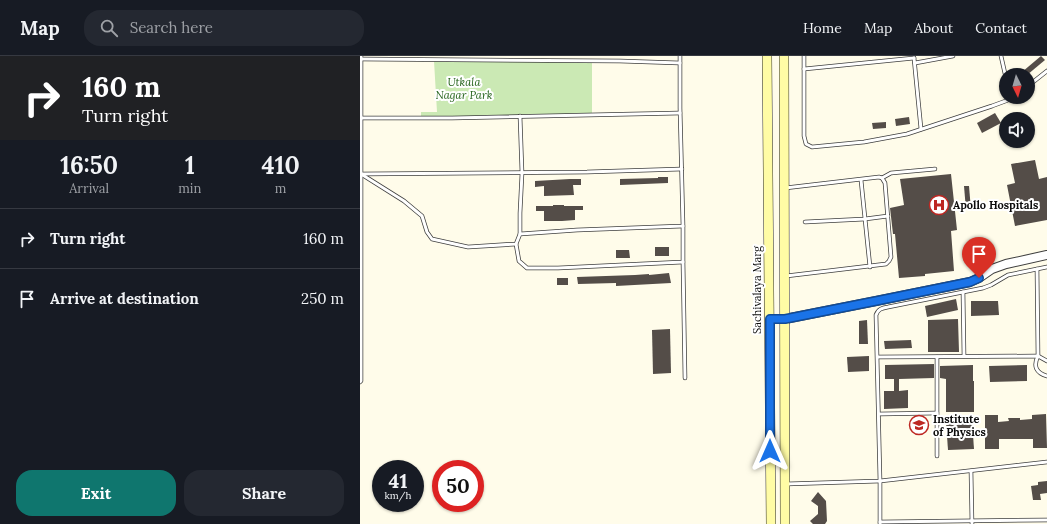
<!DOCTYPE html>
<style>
body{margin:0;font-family:Lora,serif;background:#242831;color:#f1f3f6;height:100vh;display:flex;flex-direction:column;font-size:15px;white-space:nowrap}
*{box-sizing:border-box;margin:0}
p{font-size:13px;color:#9ea1a6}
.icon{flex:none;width:22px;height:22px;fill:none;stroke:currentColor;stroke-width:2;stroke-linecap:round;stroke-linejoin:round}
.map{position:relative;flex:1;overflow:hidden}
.details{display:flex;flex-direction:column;background:#171b24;width:360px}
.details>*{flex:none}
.guide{background:#202124;color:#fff;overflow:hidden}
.needle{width:26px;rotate:175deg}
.buttons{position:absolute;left:639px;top:12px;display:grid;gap:8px}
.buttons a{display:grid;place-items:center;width:36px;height:36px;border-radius:50%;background:#171b24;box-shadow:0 1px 3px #0004;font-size:20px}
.speed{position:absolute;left:12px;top:404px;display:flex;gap:8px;font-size:20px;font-weight:700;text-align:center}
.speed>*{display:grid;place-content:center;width:52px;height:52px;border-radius:50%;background:#171b24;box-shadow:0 1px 3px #0004;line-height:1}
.speed small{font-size:10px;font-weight:400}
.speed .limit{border:6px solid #d22;background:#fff;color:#111}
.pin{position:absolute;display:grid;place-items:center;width:34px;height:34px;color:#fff;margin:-41px -17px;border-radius:50% 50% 50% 0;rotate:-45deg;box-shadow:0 0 4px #0007}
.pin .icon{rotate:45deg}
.me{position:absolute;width:44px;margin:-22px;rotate:0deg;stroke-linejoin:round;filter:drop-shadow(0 0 3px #0008)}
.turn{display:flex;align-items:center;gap:14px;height:84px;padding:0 16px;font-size:18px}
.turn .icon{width:52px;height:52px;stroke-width:2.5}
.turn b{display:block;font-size:28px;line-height:34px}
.eta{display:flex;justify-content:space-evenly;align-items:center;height:68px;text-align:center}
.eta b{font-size:24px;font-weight:800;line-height:28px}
.button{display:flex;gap:8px;margin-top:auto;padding:8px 16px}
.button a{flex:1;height:46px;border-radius:16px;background:#0f766e;color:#fff;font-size:16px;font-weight:800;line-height:46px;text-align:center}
.button a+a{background:#242831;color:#f1f3f6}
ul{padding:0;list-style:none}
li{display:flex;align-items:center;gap:12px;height:60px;padding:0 16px;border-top:1px solid #363941}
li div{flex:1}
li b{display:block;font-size:15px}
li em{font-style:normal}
header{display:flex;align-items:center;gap:24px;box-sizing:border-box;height:56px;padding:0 20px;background:#171b24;border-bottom:1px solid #363941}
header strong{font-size:19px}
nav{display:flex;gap:22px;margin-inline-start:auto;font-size:14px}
.search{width:280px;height:36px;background:#242831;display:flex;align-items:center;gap:10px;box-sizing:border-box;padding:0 14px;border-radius:16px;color:#9ea1a6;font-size:15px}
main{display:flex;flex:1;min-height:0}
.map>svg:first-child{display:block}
.green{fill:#cbe9b4}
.building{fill:#544d48}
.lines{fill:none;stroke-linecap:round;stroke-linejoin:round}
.service-casing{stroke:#3e3e3e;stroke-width:4.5}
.tertiary-casing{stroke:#3e3e3e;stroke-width:10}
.secondary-casing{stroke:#2d2d2d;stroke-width:10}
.service{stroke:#fff;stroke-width:3}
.tertiary{stroke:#fff;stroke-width:8}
.secondary{stroke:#fffca5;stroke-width:9}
.route-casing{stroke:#114b97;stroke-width:10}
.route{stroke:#1a73e8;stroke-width:7}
.labels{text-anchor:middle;stroke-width:4;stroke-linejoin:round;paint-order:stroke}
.park-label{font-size:11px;font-style:italic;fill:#25631b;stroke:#fff}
.poi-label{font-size:11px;font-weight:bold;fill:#0b0b0b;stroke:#fff;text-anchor:start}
.street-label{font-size:11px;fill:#0b0b0b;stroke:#fff}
</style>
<header>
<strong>Map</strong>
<div class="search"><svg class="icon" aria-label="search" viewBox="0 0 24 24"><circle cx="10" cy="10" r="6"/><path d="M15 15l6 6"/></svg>Search here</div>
<nav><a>Home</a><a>Map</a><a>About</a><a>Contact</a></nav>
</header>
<main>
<section class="details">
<div class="guide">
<div class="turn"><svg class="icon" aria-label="right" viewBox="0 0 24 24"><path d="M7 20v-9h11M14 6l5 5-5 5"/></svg><div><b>160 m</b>Turn right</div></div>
</div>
<div class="eta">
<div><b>16:50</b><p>Arrival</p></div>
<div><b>1</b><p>min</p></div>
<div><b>410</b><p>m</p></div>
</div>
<ul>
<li><svg class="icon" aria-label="right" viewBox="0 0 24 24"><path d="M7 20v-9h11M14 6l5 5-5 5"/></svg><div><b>Turn right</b></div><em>160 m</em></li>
<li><svg class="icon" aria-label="arrive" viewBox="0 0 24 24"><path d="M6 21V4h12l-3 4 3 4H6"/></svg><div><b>Arrive at destination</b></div><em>250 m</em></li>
</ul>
<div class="button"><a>Exit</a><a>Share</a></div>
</section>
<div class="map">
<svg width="687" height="468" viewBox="0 0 687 468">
<rect width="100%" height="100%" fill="#fffcea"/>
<polygon class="green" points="74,5 232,5 232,59 61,62 61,56 77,56"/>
<g class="building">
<polygon points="681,0 685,4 667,19 665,19 662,16"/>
<polygon points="635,57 641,67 622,77 617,67"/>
<polygon points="549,61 550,68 536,70 535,63"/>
<polygon points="526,66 526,72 513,73 512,67"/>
<polygon points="675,104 679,123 687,121 687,164 655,170 647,129 655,127 651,108"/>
<polygon points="591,118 597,174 591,175 594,215 565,218 565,220 539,222 535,178 533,178 530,152 544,149 540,123"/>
<polygon points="298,121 308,121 308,127 260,129 260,123 298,122"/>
<polygon points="210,123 221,123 221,129 213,129 214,139 184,140 184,130 175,131 175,125"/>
<polygon points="604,130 609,130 611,154 606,154"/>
<polygon points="193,149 204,149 204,150 223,150 223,154 215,154 215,164 202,165 184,165 184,155 176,155 176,150 193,150"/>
<rect x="295" y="191" width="14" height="9"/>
<polygon points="256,194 269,194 270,202 256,202"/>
<polygon points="309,217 311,227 256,230 256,227 218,228 217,221 275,219 289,218 289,219"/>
<rect x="197" y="222" width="11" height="7"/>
<polygon points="596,243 598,254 567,261 565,250"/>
<polygon points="611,245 638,245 639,259 611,260"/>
<polygon points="598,263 599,296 568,296 568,264"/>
<polygon points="507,264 508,288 499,288 499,265"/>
<polygon points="310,273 311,317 293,318 292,274"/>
<polygon points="551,284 552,292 525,293 524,285"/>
<polygon points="509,300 509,315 488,316 487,301"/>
<polygon points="574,308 574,322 539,323 539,335 548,334 548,352 524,353 524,335 534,335 534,323 525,323 525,309"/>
<polygon points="613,309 613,325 614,325 614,356 586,356 586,323 580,322 580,310"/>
<polygon points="667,309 667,325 630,326 629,310"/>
<polygon points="686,358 687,392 673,392 673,383 639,383 639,393 625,393 625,359 638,359 638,366 649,365 648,362 660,362 660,364 672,363 672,359"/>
<polygon points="612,365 614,393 588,394 586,366"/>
<polygon points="687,425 687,437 680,438 681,444 673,444 671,430 678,429 678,426"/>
<polygon points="458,436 466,445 467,465 465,468 453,468 450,465 458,458 458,450 451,445"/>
</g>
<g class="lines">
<defs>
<g id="service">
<polyline points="444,0 444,80 446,88 452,91 504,86 547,78 632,50 651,43 654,41"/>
<polyline points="641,0 646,22"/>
<polyline points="554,2 561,73"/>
<polyline points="1,3 260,5 320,7"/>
<polyline points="555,7 593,0"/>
<polyline points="444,13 554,2"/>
<polyline points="668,30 687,15"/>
<polyline points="160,60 162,117 160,157 160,178"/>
<polyline points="1,62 92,62 320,57"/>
<polyline points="1,118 44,145 62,160 67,176 72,183 108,191 156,188 160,178 217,174 323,170 320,52 320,0"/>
<polyline points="1,118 227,116 322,113"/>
<polyline points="522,122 531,117 575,113"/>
<polyline points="501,124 510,211"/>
<polyline points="425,132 519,121 522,122 525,127 531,201 529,205 526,208 426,220"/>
<polyline points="445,166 505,163 528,160"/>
<polyline points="156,188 159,205 167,212 198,212 323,206 323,170"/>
<polyline points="323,206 325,322"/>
<path d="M677 213 678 300C673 310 676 317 687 320"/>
<polyline points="603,236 604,300"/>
<polyline points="518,301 678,300 687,305"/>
<polyline points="0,326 1,325 1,0"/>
<polyline points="519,358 577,357"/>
<polyline points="577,400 577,301"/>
<polyline points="611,415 612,468"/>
<polyline points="426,428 520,425 687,406"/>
<polyline points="520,466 687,464"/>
<path d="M520 468V425L516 259C518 253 522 252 528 251L623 232 631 229 648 219 687 211"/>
</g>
<polyline id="tertiary" points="410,263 425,263 516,245 610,226 619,222 632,213 646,208 687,199"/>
<g id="secondary">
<polyline points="407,0 411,468"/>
<polyline points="424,0 425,468"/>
</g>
</defs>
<use href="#service" class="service-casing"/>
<use href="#tertiary" class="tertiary-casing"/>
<use href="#secondary" class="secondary-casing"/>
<use href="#service" class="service"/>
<use href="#tertiary" class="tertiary"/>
<use href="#secondary" class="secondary"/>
</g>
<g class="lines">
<defs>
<polyline id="route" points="410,395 410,263 425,263 516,245 610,226 619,222"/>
</defs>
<use href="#route" class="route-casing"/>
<use href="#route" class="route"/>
</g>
<defs>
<symbol id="hospital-ring" viewBox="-11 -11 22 22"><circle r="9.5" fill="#fff" stroke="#bd2722" stroke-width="1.5"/><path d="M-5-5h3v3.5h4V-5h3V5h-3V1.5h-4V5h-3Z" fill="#bd2722"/></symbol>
<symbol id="university-ring" viewBox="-11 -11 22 22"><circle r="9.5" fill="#fff" stroke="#bd2722" stroke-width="1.5"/><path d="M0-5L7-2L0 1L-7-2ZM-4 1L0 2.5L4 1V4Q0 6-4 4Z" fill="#bd2722"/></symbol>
</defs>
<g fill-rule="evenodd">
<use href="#hospital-ring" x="568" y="138" width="22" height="22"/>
<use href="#university-ring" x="548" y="358" width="22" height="22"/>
</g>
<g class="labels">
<g class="park-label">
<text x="104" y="30">Utkala<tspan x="104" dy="13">Nagar Park</tspan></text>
</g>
<g class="poi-label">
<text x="593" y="153">Apollo Hospitals</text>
<text x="573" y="367">Institute<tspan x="573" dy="13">of Physics</tspan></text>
</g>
<g class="street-label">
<text transform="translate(397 234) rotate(-90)" y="4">Sachivalaya Marg</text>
</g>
</g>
</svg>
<div class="buttons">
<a><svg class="needle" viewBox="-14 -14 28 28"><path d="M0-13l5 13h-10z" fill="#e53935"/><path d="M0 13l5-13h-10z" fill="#9ea1a6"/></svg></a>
<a><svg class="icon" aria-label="sound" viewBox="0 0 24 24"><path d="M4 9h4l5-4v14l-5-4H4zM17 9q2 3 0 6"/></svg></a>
</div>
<div class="speed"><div>41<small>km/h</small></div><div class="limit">50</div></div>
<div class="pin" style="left:619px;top:222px;background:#d93025"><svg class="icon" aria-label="arrive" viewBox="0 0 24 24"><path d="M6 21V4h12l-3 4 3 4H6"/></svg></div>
<svg class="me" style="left:410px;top:395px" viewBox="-20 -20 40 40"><path d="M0-17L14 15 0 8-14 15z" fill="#1a73e8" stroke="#fff" stroke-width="4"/></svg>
</div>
</main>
